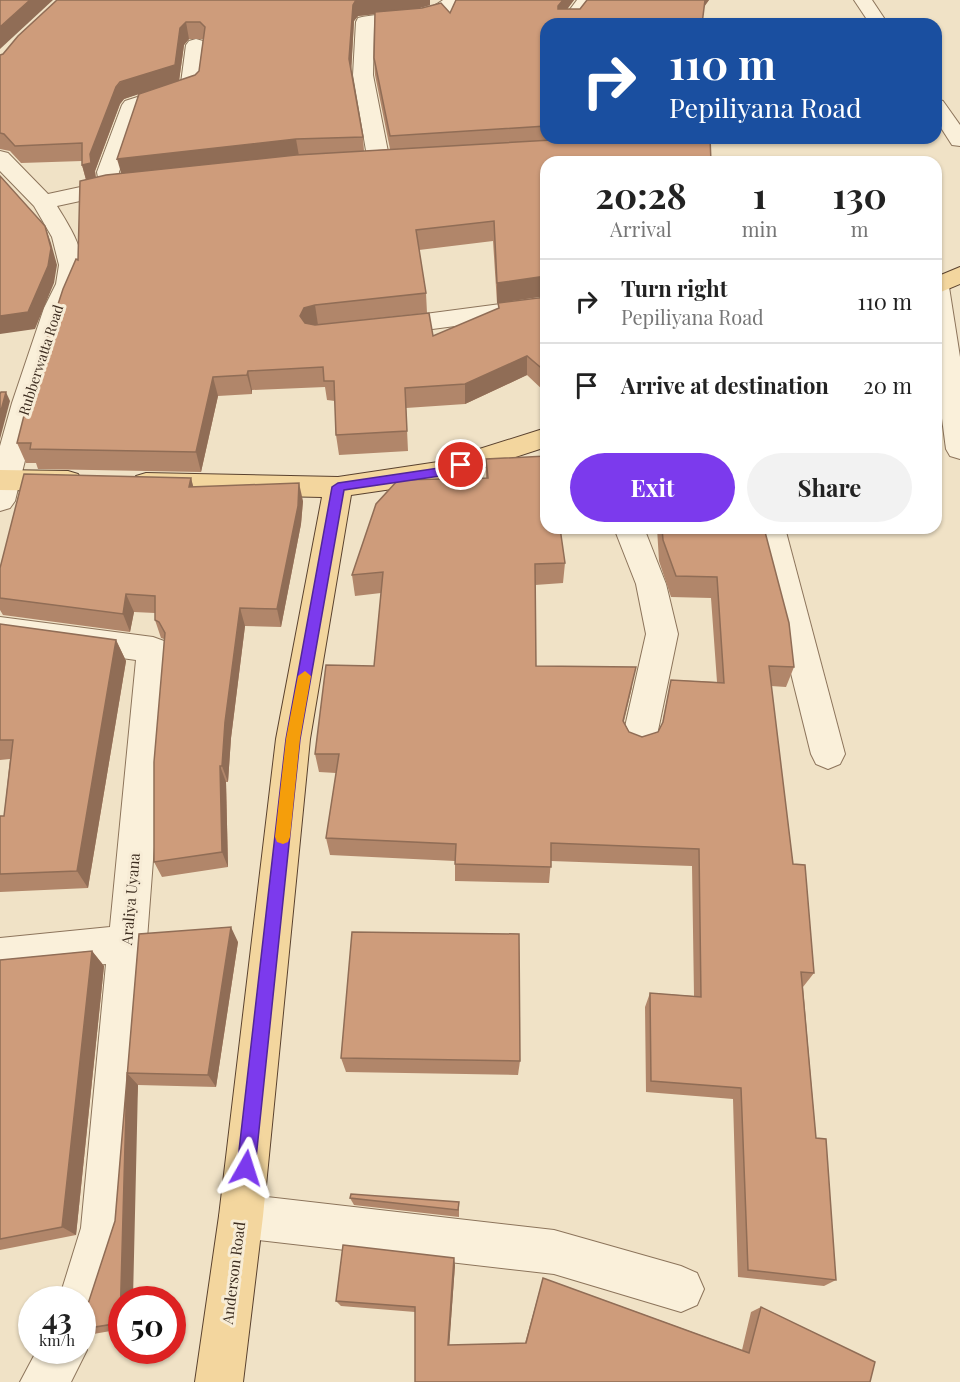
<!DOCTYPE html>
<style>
body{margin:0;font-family:"Playfair Display",serif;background:#f2f2f2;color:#222;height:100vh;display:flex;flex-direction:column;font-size:22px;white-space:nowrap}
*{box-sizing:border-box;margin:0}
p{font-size:20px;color:#767676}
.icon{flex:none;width:33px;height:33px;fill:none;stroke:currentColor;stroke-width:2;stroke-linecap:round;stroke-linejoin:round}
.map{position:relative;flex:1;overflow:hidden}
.panel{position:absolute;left:540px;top:156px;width:402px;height:378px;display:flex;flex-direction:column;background:#fff;border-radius:18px;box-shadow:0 2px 4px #0004}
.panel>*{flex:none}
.top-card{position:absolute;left:540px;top:18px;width:402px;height:126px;border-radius:18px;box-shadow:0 2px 4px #0004;background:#1a4fa0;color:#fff;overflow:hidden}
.speed{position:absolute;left:18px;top:1286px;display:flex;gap:12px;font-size:30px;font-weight:700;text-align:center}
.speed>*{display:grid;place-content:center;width:78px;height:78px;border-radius:50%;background:#fff;box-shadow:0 2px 4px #0004;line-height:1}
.speed small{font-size:15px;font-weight:400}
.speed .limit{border:9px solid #d22;background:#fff;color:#111}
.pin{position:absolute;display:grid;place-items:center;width:51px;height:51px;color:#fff;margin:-26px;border:3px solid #fff;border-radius:50%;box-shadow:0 2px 6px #0007}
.me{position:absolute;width:66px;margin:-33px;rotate:6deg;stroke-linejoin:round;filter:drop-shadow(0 0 4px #0008)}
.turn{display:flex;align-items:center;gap:21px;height:126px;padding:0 30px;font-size:27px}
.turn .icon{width:78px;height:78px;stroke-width:2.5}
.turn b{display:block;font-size:42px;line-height:51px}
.eta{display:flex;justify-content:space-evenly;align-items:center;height:102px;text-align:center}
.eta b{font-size:36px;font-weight:700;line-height:42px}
.action{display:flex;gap:12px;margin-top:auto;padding:12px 30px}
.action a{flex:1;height:69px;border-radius:36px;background:#7c3aed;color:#fff;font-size:24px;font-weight:700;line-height:69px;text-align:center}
.action a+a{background:#f2f2f2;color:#222}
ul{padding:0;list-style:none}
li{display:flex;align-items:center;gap:18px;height:84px;padding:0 30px;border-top:2px solid #e0e0e0}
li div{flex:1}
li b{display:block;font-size:22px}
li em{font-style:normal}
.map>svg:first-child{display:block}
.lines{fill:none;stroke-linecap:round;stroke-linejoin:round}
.minor-casing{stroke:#8c745b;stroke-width:2}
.major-casing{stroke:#5a422f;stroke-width:2}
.minor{fill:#faf0da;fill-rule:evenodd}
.major{fill:#f3d69e;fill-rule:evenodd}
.wall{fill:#b1866a;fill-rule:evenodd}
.shaded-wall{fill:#906d56}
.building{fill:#ce9c7b;stroke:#906d56;stroke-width:1.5}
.route{fill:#7c3aed;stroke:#51269a;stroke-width:1.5}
.slow{fill:#f59e0b}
.labels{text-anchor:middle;stroke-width:6;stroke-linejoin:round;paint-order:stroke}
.far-street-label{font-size:14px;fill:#3c2c1f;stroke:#f7ecd6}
.street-label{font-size:15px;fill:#3c2c1f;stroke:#f7ecd6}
</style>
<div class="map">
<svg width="960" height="1382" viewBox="0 0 960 1382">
<rect width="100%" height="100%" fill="#f0e2c6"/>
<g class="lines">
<defs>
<g id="minor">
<path d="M443 0H463C444 28 404 21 374 26L373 75 390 162 387 167 379 169 371 167 368 162 353 75 356 22 358 18C385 11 421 18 443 0Z"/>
<polygon points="577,0 596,0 577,24 559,24"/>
<polygon points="854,0 872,0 888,24 870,24"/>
<path d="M196 39 203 41 206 45 201 86 198 90 141 109 119 172 121 179 131 180 134 185 131 190 57 206C68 224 80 242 83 264 85 283 68 310 62 329 44 386 29 443 15 501L10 508 0 511V446L12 403 44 308 56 284 59 265 52 237 34 206 0 171V151L8 153 48 194 99 183 97 172 122 105 125 101 181 83 186 45 189 41Z"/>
<polygon points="936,99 943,101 960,125 960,146 952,145 936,120"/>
<polygon points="936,280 946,282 949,287 960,357 960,459 950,456 946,449 936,373"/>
<polygon points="546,298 546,314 387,335 378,333 374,327 378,321 387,319"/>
<polygon points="614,528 644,528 666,584 678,634 656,740 651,750 639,754 627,750 622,740 646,634 636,584"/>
<polygon points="755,528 785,528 845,754 840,764 828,769 816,764 811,754"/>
<polygon points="0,617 153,637 164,641 169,650 125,1228 98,1315 82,1322 82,1299 59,1299 81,1228 106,964 0,974 0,938 110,927 136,660 0,641"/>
<polygon points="241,1194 554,1230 681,1266 697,1273 704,1289 697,1305 681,1312 554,1274 241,1238 225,1232 219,1216 225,1200"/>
<polygon points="82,1338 87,1350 71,1382 20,1382 37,1350 82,1350"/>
</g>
<g id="major">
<polygon points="960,267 960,284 936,294 936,277"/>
<polygon points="546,428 546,447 440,482 351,495 310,739 263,1216 243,1382 195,1382 219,1216 276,739 322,497 146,493 136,490 132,483 136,476 146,473 338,477 438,462"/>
<polygon points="0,470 68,471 78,474 82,481 78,488 68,491 0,490"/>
</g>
</defs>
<use href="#minor" class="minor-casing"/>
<use href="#major" class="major-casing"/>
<use href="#minor" class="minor"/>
<use href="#major" class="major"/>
</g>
<g class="wall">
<path d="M57 0H430V5L419 8 450 13 456 0H574L567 9H580L587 0H709L704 7 546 24V138H710L546 162V296L497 303 493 241 419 250 426 293 427 313 316 325 433 336 546 297V393L527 375 465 404 406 408 408 451 339 455 336 435 335 401 327 400 325 387 252 390V394L218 396 201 472 38 469 36 463H26L17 443 78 260 86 180 82 165V161L21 163 10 151 0 149V55L3 54ZM375 14 374 58 375 75 390 149 364 151 363 137 351 70 354 21 358 16ZM189 39H203L199 71 195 75 179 81 184 45ZM138 94 121 174 96 178 95 171 120 104 124 99Z"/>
<polygon points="486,459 565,563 563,583 535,585 536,666 632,687 624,721 629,732 642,737 658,732 662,724 671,680 717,682 711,598 671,597 659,561 657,528 764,528 794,667 786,687 771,686 793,864 814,973 803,987 816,1138 836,1280 824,1286 738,1277 733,1099 646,1092 645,1007 650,993 694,996 692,866 551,861 549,883 455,881 455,861 330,855 326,838 336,773 319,772 315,754 374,666 381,593 355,596 352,575 486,478"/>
<polygon points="191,478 193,487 303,501 301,524 281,627 245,626 231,738 228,782 226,782 228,867 162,877 154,862 164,639 161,638 155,620 155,613 134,612 130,632 3,615 0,610 0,568"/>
<polygon points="0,624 116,640 126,661 88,888 0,892 0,816 4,816 10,759 0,760"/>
<polygon points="139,934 238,942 216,1087 138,1085 122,1299 122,1329 82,1336 82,1312 86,1310 115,1221"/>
<polygon points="92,951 104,966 76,1235 0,1250 0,960"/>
<polygon points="341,1058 520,1061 518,1075 346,1072"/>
<polygon points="350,1198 459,1202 459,1217 354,1205"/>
<polygon points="455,1265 449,1345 525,1343 543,1278 742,1350 751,1312 761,1307 875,1362 415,1382 415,1312 341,1306 336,1301"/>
</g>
<g class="shaded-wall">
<polygon points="30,0 53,0 0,49 0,27"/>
<polygon points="356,0 430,0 430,5 413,10 358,16 354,21 351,75 349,59 353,5"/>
<polygon points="563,0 574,0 557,23 558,6"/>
<polygon points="704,0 709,0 703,8"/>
<polygon points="186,22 189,39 184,45 179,81 124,99 120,104 95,171 96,180 87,183 82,165 90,154 116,87"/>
<polygon points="296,139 299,156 122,176 117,159"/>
<polygon points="45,226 51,243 57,265 54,283 35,329 0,334 0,316"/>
<polygon points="546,276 546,296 497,303 497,283"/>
<polygon points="315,305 318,325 303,336 300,316 304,308"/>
<polygon points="527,356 527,375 465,404 465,384"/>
<polygon points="248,371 252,390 252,394 247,375"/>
<polygon points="213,377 218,396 201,472 196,452"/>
<polygon points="6,392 10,401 0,439 0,414"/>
<polygon points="191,478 196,497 189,487"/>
<polygon points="299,483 303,501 301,524 281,627 277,609"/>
<polygon points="126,594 134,612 130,632 123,614"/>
<polygon points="240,608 245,626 231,738 228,782 222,766 225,722"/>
<polygon points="116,640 126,661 88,888 77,871"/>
<polygon points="220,766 226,782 228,867 222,852"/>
<polygon points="231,927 238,942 216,1087 208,1075"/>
<polygon points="92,951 104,966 76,1235 62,1227"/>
<polygon points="127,1073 138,1085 133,1299 122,1299 122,1323 120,1323"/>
<polygon points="454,1258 455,1265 449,1349 448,1345"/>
<polygon points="65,1296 74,1299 66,1299"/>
</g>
<g class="building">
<polygon points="0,0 30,0 0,27"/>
<polygon points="57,0 356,0 353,5 349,59 363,137 296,139 117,159 139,94 195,75 199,71 205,27 200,22 186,22 180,28 175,65 120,82 116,87 90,154 91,163 82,165 82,143 15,146 4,134 0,133 0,55 3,54 18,36"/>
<polygon points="456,0 563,0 558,6 558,9 580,9 587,0 705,0 702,24 546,24 546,126 390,136 374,58 375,12 422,8 441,3 450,13"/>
<polygon points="587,138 710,138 711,162 546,162 546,276 497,283 494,221 416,230 426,293 315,305 304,308 300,316 305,323 315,325 429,313 433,336 499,308 498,303 546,297 546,372 527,356 465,384 405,388 407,431 336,435 334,381 324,381 323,367 248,371 247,375 213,377 196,452 30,449 31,443 17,443 32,384 63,289 76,259 78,260 80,181 106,175 296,155"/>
<polygon points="0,176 45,226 51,248 48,266 28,312 0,316"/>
<polygon points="1,392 6,392 0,414 0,394"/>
<polygon points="546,456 546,528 560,528 565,563 535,564 536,666 636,667 623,721 629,732 642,737 658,732 663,722 671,680 724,683 717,577 676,576 663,540 662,528 764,528 789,623 794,667 769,666 793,864 805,865 814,973 801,972 816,1138 826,1139 836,1280 748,1270 741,1088 651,1081 650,993 701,997 699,849 551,843 551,867 455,864 456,844 326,838 339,754 315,754 326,665 374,666 383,572 352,575 376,504 398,480 488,478 486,459"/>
<polygon points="24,474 191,478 189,487 299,483 298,506 277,609 240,608 225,722 222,766 220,766 222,852 154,862 154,762 165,633 159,622 155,620 155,596 126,594 123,614 0,598 0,568"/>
<polygon points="0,624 116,640 77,871 0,874 0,816 4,816 13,740 0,740"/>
<polygon points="231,927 208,1075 127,1073 120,1323 82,1329 82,1312 86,1310 115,1221 139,934"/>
<polygon points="352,932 519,934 520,1061 341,1058"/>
<polygon points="92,951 62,1227 0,1239 0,960"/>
<polygon points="351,1194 459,1202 458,1210 350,1198"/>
<polygon points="343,1245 454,1258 448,1345 526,1343 543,1278 749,1353 761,1307 875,1362 870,1382 415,1382 415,1307 336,1301"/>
<polygon points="58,1296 65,1296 66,1299 58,1299"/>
</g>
<polygon class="route" points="461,461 465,462 465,468 440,476 344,490 300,739 255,1168 253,1174 246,1177 240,1174 237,1168 286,739 332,487 338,483 439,468"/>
<polygon class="slow" points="305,671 311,676 300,739 290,837 288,842 283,844 277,842 275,837 286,739 298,676"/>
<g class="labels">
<g class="far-street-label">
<text transform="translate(41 360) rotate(-72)" y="5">Rubberwatta Road</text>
</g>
<g class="street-label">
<text transform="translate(131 899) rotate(-85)" y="5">Araliya Uyana</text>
<text transform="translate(234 1273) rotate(-83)" y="5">Anderson Road</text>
</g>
</g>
</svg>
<div class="speed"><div>43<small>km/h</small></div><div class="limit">50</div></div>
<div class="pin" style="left:461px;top:465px;background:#d93025"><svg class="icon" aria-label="arrive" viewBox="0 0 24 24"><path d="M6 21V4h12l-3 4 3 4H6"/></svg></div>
<svg class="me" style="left:246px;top:1168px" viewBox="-20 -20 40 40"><path d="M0-17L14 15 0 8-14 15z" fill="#7c3aed" stroke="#fff" stroke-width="4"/></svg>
<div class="top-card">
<div class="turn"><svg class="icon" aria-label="right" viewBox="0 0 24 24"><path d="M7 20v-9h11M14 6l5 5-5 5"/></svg><div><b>110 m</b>Pepiliyana Road</div></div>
</div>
<section class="panel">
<div class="eta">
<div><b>20:28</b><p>Arrival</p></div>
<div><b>1</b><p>min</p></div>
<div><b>130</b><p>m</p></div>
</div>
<ul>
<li><svg class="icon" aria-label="right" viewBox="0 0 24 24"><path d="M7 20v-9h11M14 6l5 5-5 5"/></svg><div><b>Turn right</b><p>Pepiliyana Road</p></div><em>110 m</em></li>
<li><svg class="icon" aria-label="arrive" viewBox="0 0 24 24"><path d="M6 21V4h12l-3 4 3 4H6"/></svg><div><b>Arrive at destination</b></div><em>20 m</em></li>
</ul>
<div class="action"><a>Exit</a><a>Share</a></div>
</section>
</div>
